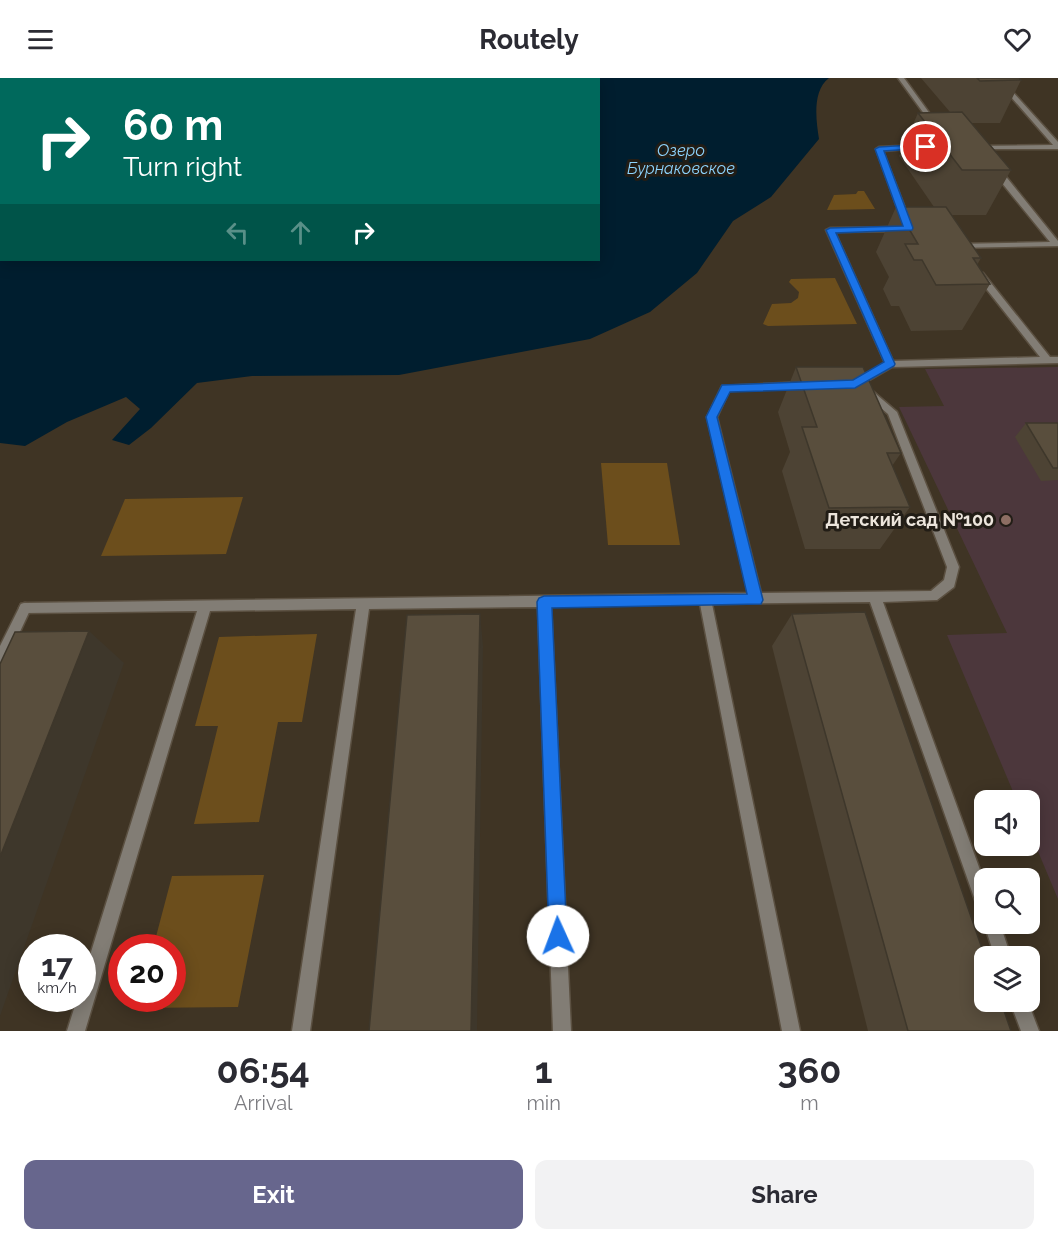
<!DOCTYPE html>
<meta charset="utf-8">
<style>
body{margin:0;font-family:Raleway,sans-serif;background:#f2f2f3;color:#2b2b33;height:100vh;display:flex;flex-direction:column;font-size:22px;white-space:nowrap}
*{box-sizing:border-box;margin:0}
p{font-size:20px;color:#7c7c81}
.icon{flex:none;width:33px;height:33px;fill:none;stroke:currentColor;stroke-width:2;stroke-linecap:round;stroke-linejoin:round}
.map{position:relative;height:953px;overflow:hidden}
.panel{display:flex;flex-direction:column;background:#fff;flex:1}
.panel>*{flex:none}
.hud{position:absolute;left:0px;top:0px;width:600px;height:183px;box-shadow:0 3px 15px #0003;background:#00695c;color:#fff;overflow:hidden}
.fabs{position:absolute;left:974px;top:712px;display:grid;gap:12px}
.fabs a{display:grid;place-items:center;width:66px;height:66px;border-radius:12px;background:#fff;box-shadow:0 3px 15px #0003;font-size:30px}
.speed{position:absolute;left:18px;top:856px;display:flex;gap:12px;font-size:30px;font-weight:700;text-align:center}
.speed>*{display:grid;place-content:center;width:78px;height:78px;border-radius:50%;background:#fff;box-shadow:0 3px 15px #0003;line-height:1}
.speed small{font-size:15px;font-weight:400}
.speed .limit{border:9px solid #d22;background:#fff;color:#111}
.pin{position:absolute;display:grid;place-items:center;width:51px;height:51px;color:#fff;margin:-26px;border:3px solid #fff;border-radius:50%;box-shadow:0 2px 6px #0007}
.me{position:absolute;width:66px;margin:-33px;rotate:358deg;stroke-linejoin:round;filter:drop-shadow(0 0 4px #0008)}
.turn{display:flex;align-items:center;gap:21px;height:126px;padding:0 24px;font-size:27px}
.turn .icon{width:78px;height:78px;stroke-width:2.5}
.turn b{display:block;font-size:42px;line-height:51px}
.lanes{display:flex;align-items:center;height:57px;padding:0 24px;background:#0003;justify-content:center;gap:30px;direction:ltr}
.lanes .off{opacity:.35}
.eta{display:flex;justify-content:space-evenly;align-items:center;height:102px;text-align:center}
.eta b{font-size:36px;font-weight:700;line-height:42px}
.action{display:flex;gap:12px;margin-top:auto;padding:12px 24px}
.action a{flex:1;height:69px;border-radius:12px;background:#67668d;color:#fff;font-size:24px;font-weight:700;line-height:69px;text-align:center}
.action a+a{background:#f2f2f3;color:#2b2b33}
header{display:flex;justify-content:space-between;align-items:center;height:78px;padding:0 24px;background:#fff;font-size:27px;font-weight:700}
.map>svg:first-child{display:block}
.education{fill:#4c373c}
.green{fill:#6c4e1c}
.water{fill:#001e2f;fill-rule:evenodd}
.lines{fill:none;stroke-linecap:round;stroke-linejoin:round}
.service-casing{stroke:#5b5041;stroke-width:3}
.minor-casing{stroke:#5b5041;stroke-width:3}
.service{fill:#827d75;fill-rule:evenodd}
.minor{fill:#827d75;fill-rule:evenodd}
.wall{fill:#4d4334}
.shaded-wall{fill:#3e372b}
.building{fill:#594e3d;stroke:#3e372b;stroke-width:1.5}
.route{fill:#1a73e8;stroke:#114b97;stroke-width:1.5}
.education-dot{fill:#8d6e63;stroke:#221d16;stroke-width:2}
.labels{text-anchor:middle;stroke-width:6;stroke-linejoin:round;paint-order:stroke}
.far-water-label{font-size:16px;font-style:italic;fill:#8dd4fe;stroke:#221d16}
.poi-label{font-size:18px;font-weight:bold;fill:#ece5dc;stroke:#221d16;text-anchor:end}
</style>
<header><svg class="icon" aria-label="menu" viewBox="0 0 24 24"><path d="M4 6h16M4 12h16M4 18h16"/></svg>Routely<svg class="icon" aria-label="heart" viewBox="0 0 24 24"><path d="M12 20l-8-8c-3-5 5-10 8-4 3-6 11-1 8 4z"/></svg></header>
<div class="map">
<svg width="1058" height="953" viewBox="0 0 1058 953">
<rect width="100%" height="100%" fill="#3f3424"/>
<polygon class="education" points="1058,289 1058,821 1029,752 1029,723 1017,723 947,557 1007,555 899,329 944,328 925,291"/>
<g class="green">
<polygon points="858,113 864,113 875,131 827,132 834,117 856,116"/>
<polygon points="835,200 857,246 768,248 763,246 772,226 791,225 798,220 799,214 789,204 791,201"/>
<polygon points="601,385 667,385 680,467 608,467"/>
<polygon points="243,419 226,476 101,478 125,421"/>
<polygon points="317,556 302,644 278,644 259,744 194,746 218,648 195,648 219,559"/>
<polygon points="264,797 238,929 137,930 140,921 172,921 172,870 153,870 172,798"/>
</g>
<path class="water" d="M0 0H829C812 13 816 42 819 61L771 119 733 143 697 195 650 234 590 261 399 297 252 298 197 305 151 350 129 367 112 362 140 331 126 319 67 344 25 368 0 365ZM2 2H598V182H2Z"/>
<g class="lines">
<defs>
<g id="service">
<polygon points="898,0 904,0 938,47 937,48 933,48"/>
<polygon points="987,0 1002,2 1058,64 1058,71 976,71 975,70 978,68 1053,67 998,4"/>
<polygon points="919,67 922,69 921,70 883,73 910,143 906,145 902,143 876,71 879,69"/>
<polygon points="993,90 999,90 1058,163 1058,168 954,170 953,168 957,166 1050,164 993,94"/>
<polygon points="905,149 905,153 902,153 835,154 893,283 1040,279 977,199 976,197 980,194 983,195 1050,279 1058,279 1058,285 892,289 859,308 853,308 853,304 885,285 826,152 830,150"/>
<polygon points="805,304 810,307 809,309 729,313 717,339 761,515 931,513 944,502 947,489 888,336 860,312 861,310 869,310 897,334 959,489 954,509 937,522 883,524 984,803 984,833 978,831 976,825 870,524 712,526 800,953 782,953 700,526 551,528 571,953 553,953 538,529 369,531 310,953 292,953 356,531 210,533 85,953 67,953 77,921 82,921 82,903 197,533 25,535 21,534 19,530 21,526 25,525 748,515 707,339 722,308"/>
<polygon points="984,846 1000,846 1011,879 995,879"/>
<polygon points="1010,924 1028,924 1039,953 1021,953"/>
</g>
<polygon id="minor" points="25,525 29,526 31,530 5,586 0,588 0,568 21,526"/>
</defs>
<use href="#service" class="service-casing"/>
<use href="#minor" class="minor-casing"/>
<use href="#service" class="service"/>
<use href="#minor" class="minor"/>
</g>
<g class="wall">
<polygon points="921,0 1019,0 1021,2 1000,45 971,45 1011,92 986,137 951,137 981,180 977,187 990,206 962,252 911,253 899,228 891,228 883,211 889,199 876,174 896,129 934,129 899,78 918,35 950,34"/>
<polygon points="796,289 901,375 892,388 910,429 880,471 805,471 782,393 790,374 778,334"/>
<polygon points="1026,345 1058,345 1058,402 1041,403 1015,359"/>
<polygon points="792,536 1011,953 868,953 772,568"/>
</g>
<g class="shaded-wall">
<polygon points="480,536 483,568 477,953 471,953"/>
<polygon points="89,553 124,585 0,938 0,779"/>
</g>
<g class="building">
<polygon points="977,0 1019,0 1021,2 980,3"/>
<polygon points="962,34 1011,92 962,92 918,35"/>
<polygon points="896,129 946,129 981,180 973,180 990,206 936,207 922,182 914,182 905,166 918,166"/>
<polygon points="796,289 863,289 901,375 887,375 910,429 829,430 802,349 817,349"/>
<polygon points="1026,345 1058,345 1058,390 1053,390"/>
<polygon points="865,534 985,879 984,879 984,924 1001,924 1011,953 908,953 792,536"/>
<polygon points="480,536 471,953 369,953 407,537"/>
<polygon points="89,553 0,779 0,586 15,554"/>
</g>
<polygon class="route" points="926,66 930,69 929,70 884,73 913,150 912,152 836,155 895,286 894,288 855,310 730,314 717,339 763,522 761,526 552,530 567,858 565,864 558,867 551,864 549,858 537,524 539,520 544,518 747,516 706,339 722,307 853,302 884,284 826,152 830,150 903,148 875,71 879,69"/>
<circle class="education-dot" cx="1006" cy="442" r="6"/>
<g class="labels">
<g class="far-water-label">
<text x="681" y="78">Озеро<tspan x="681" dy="18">Бурнаковское</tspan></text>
</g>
<g class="poi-label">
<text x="994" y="448">Детский сад №100</text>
</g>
</g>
</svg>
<div class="fabs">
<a><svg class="icon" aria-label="sound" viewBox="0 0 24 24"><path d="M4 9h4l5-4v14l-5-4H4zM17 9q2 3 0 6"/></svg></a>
<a><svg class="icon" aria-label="search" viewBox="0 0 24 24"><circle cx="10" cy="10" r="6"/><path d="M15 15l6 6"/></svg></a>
<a><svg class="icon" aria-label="layers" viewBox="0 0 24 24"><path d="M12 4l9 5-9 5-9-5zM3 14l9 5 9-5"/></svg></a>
</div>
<div class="speed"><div>17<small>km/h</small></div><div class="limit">20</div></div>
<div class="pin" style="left:926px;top:69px;background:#d93025"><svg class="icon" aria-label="arrive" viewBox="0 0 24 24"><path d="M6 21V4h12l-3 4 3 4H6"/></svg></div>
<svg class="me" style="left:558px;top:858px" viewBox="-20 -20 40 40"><circle r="19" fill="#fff"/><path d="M0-13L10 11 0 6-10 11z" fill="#1a73e8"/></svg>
<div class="hud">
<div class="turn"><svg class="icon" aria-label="right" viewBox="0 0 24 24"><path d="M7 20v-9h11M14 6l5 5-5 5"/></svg><div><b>60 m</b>Turn right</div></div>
<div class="lanes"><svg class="icon off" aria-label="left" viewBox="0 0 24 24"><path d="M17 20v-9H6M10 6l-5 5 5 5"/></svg><svg class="icon off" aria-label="ahead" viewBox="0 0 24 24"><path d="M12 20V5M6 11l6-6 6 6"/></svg><svg class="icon" aria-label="right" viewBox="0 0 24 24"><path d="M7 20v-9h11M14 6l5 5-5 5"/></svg></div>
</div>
</div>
<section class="panel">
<div class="eta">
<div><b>06:54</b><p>Arrival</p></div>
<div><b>1</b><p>min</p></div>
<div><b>360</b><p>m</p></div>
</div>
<div class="action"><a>Exit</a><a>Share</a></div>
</section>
